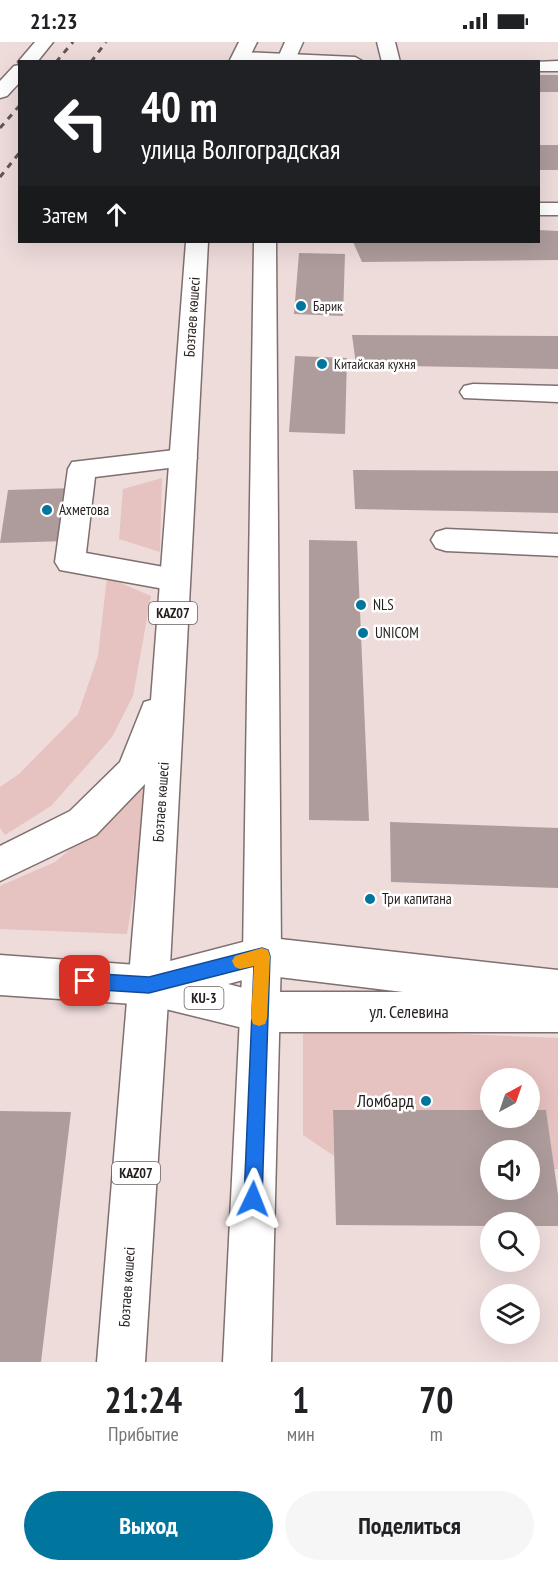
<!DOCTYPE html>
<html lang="ru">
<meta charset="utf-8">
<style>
body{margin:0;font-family:"PT Sans Narrow",sans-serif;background:#f6f6f6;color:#202124;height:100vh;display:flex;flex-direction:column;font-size:22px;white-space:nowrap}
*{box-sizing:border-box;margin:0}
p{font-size:20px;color:#757577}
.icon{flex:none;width:33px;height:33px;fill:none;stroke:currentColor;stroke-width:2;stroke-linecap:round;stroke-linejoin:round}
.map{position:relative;height:1320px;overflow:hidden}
.sheet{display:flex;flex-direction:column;background:#fff;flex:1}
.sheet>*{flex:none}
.top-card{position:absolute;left:18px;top:18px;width:522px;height:183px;border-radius:0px;box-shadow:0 6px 24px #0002;background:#202124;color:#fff;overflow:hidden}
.needle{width:39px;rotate:40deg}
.fabs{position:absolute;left:480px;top:1026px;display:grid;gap:12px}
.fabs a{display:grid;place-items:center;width:60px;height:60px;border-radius:50%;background:#fff;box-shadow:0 6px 24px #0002;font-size:30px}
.pin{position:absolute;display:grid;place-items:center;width:51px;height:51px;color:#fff;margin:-26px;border-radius:12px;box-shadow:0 3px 9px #0006}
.me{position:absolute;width:66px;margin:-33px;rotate:2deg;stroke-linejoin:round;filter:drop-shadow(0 0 4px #0008)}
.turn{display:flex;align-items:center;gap:21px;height:126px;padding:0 24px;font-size:27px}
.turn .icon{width:78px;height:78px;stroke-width:2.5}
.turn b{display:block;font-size:42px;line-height:51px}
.then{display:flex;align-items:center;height:57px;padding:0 24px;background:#0003;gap:12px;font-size:22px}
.eta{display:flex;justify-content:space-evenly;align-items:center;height:102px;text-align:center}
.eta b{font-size:36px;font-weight:700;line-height:42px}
.action{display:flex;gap:12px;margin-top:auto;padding:12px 24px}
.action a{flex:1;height:69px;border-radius:36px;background:#00769f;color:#fff;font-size:24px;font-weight:700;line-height:69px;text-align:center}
.action a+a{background:#f6f6f6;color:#202124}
.status{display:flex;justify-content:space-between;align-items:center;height:42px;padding:0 30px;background:#fff;direction:ltr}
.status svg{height:16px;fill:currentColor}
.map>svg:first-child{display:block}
.green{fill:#e6c2c0}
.building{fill:#ad9c9b;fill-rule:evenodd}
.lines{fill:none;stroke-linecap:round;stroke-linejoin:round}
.minor-casing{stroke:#7f6f6e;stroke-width:3}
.major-casing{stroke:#7f6f6e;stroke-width:3}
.highway-casing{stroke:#7f6f6e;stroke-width:3}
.minor{fill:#fff;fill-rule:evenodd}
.major{fill:#fff;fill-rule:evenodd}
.highway{fill:#fff;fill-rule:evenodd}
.rail{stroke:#5f5655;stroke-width:3;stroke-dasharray:6 6;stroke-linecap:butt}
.route{fill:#1a73e8;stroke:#114b97;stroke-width:1.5}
.slow{fill:#f59e0b}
.poi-dot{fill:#00769f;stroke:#fff;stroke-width:2}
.labels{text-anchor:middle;stroke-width:5;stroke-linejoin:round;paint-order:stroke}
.far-poi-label{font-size:14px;fill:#251f1e;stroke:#fff;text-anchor:start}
.shield{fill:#fff;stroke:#666262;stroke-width:1.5}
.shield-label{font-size:14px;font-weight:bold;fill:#251f1e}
.street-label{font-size:15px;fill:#251f1e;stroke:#fff}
.poi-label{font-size:15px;fill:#251f1e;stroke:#fff;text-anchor:start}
.near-street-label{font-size:18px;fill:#251f1e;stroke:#fff}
.near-poi-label{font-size:18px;fill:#251f1e;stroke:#fff;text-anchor:end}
</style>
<div class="status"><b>21:23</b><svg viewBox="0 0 49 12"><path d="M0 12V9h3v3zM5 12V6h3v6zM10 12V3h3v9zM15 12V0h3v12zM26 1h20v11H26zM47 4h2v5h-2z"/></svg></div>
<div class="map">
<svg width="558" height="1320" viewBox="0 0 558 1320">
<rect width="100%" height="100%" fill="#eedcdb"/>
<g class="green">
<polygon points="162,436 160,510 119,497 123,447"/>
<polygon points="107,535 151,554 133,654 112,695 51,764 5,793 0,786 0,745 19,732 78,672 98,614"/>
<polygon points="152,739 127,892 0,887 0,844 55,820"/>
<polygon points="303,986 558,996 558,1127 554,1127 546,1069 530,1068 530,1036 490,1036 490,1068 333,1068 334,1114 303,1093"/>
</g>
<g class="building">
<rect x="538" y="33" width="20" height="17"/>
<rect x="538" y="103" width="20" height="25"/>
<polygon points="538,188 558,189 558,218 362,220 353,200 538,200"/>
<polygon points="299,211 345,212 343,274 294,272"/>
<polygon points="352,293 558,294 558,327 356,323"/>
<polygon points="295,314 347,316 345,392 289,390"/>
<polygon points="353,428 558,429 558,471 355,467"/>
<polygon points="74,446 67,499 0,501 8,448"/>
<polygon points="309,498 357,499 369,779 309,778"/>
<polygon points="390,780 558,786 558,846 391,840"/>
<path d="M333 1068H490V1076H530V1068H546L558 1153V1184H530V1180H490V1184L336 1183ZM490 1108H530V1148H490Z"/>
<polygon points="0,1069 71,1070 41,1320 0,1320"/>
</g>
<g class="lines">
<defs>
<g id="minor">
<polygon points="35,0 53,0 37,20 20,20 20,22 18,20"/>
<polygon points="377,0 395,0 400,20 382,20"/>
<polygon points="241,10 355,15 364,20 235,19 232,15"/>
<polygon points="558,19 558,29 538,29 538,20 534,20"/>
<polygon points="20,23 20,40 7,54 0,56 0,39 14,24"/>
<rect x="538" y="161" width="20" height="12"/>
<polygon points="473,342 558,344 558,360 464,356 460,350 464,344"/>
<polygon points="183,407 193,409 197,416 193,423 95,435 86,511 186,529 190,537 186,545 175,549 60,528 55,520 68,427 72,420"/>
<polygon points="446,487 558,492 558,514 446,509 436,506 431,498 436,490"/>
</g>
<path id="major" d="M262 895 558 928V990H259L149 963 0 953V913L151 924ZM262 933 403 950H259L228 942Z"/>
<g id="highway">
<polygon points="239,0 257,0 247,20 229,20"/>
<polygon points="285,0 303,0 294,20 276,20"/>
<polygon points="186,200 208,200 169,943 145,1320 97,1320 145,742 96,793 0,839 0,804 70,769 120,720 144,660 151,658"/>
<polygon points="254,200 276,200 281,914 271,1320 223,1320 243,914"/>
</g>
</defs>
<use href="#minor" class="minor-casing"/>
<use href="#major" class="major-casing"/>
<use href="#highway" class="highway-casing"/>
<use href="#minor" class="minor"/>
<use href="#major" class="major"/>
<use href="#highway" class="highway"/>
<g class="rail">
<polyline points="56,20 73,0"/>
<polyline points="91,20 106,0"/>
<polyline points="0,86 20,63"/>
<polyline points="0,135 20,110"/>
</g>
</g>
<polygon class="route" points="262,906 268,908 270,914 262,1157 259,1163 253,1166 246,1163 244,1157 254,924 149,951 85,947 80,944 77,939 80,933 85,931 149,935"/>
<polygon class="slow" points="262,906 268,908 270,914 267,976 265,982 259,984 253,982 251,976 254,924 240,927 235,925 232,919 235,914"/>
<g class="poi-dot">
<circle cx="301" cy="264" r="6"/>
<circle cx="322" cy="322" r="6"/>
<circle cx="47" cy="468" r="6"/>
<circle cx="361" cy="563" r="6"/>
<circle cx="363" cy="591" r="6"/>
<circle cx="370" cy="857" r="6"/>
<circle cx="426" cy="1059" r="6"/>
</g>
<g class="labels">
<g class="far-poi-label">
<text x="313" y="269">Барик</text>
<text x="334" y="327">Китайская кухня</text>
</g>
<g class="shield">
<rect x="149" y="560" width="48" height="22" rx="4.5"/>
<rect x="184.5" y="945" width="39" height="22" rx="4.5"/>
<rect x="112" y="1120" width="48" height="22" rx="4.5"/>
</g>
<g class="shield-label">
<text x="173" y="576">KAZ07</text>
<text x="204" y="961">KU-3</text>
<text x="136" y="1136">KAZ07</text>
</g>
<g class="street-label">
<text transform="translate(192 275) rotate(-86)" y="5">Бозтаев көшесі</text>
<text transform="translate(161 760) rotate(-86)" y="5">Бозтаев көшесі</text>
<text transform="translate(127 1245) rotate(-86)" y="5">Бозтаев көшесі</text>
</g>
<g class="poi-label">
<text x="59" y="473">Ахметова</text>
<text x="373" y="568">NLS</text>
<text x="375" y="596">UNICOM</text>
<text x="382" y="862">Три капитана</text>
</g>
<g class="near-street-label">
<text x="409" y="976">ул. Селевина</text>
</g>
<g class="near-poi-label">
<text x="414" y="1065">Ломбард</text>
</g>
</g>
</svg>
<div class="fabs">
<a><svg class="needle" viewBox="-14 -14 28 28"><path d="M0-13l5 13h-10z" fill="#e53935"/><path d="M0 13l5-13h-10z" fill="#757577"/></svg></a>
<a><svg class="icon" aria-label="sound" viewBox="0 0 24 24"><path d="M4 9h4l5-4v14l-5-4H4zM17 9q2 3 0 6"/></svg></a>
<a><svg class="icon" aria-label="search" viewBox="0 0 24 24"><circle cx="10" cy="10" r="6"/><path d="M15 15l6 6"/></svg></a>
<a><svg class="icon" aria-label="layers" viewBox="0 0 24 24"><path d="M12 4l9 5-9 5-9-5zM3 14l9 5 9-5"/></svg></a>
</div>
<div class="pin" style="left:85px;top:939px;background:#d93025"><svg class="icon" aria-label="arrive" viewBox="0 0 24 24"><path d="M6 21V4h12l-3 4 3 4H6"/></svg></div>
<svg class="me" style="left:253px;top:1157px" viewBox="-20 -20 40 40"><path d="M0-17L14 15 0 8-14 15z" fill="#1a73e8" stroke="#fff" stroke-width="4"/></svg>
<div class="top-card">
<div class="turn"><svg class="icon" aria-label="left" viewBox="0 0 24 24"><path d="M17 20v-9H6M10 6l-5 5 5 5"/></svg><div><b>40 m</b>улица Волгоградская</div></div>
<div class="then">Затем<svg class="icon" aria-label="ahead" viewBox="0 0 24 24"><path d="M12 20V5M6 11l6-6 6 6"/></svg></div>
</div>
</div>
<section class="sheet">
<div class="eta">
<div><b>21:24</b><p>Прибытие</p></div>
<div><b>1</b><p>мин</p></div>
<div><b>70</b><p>m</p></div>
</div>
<div class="action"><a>Выход</a><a>Поделиться</a></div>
</section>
